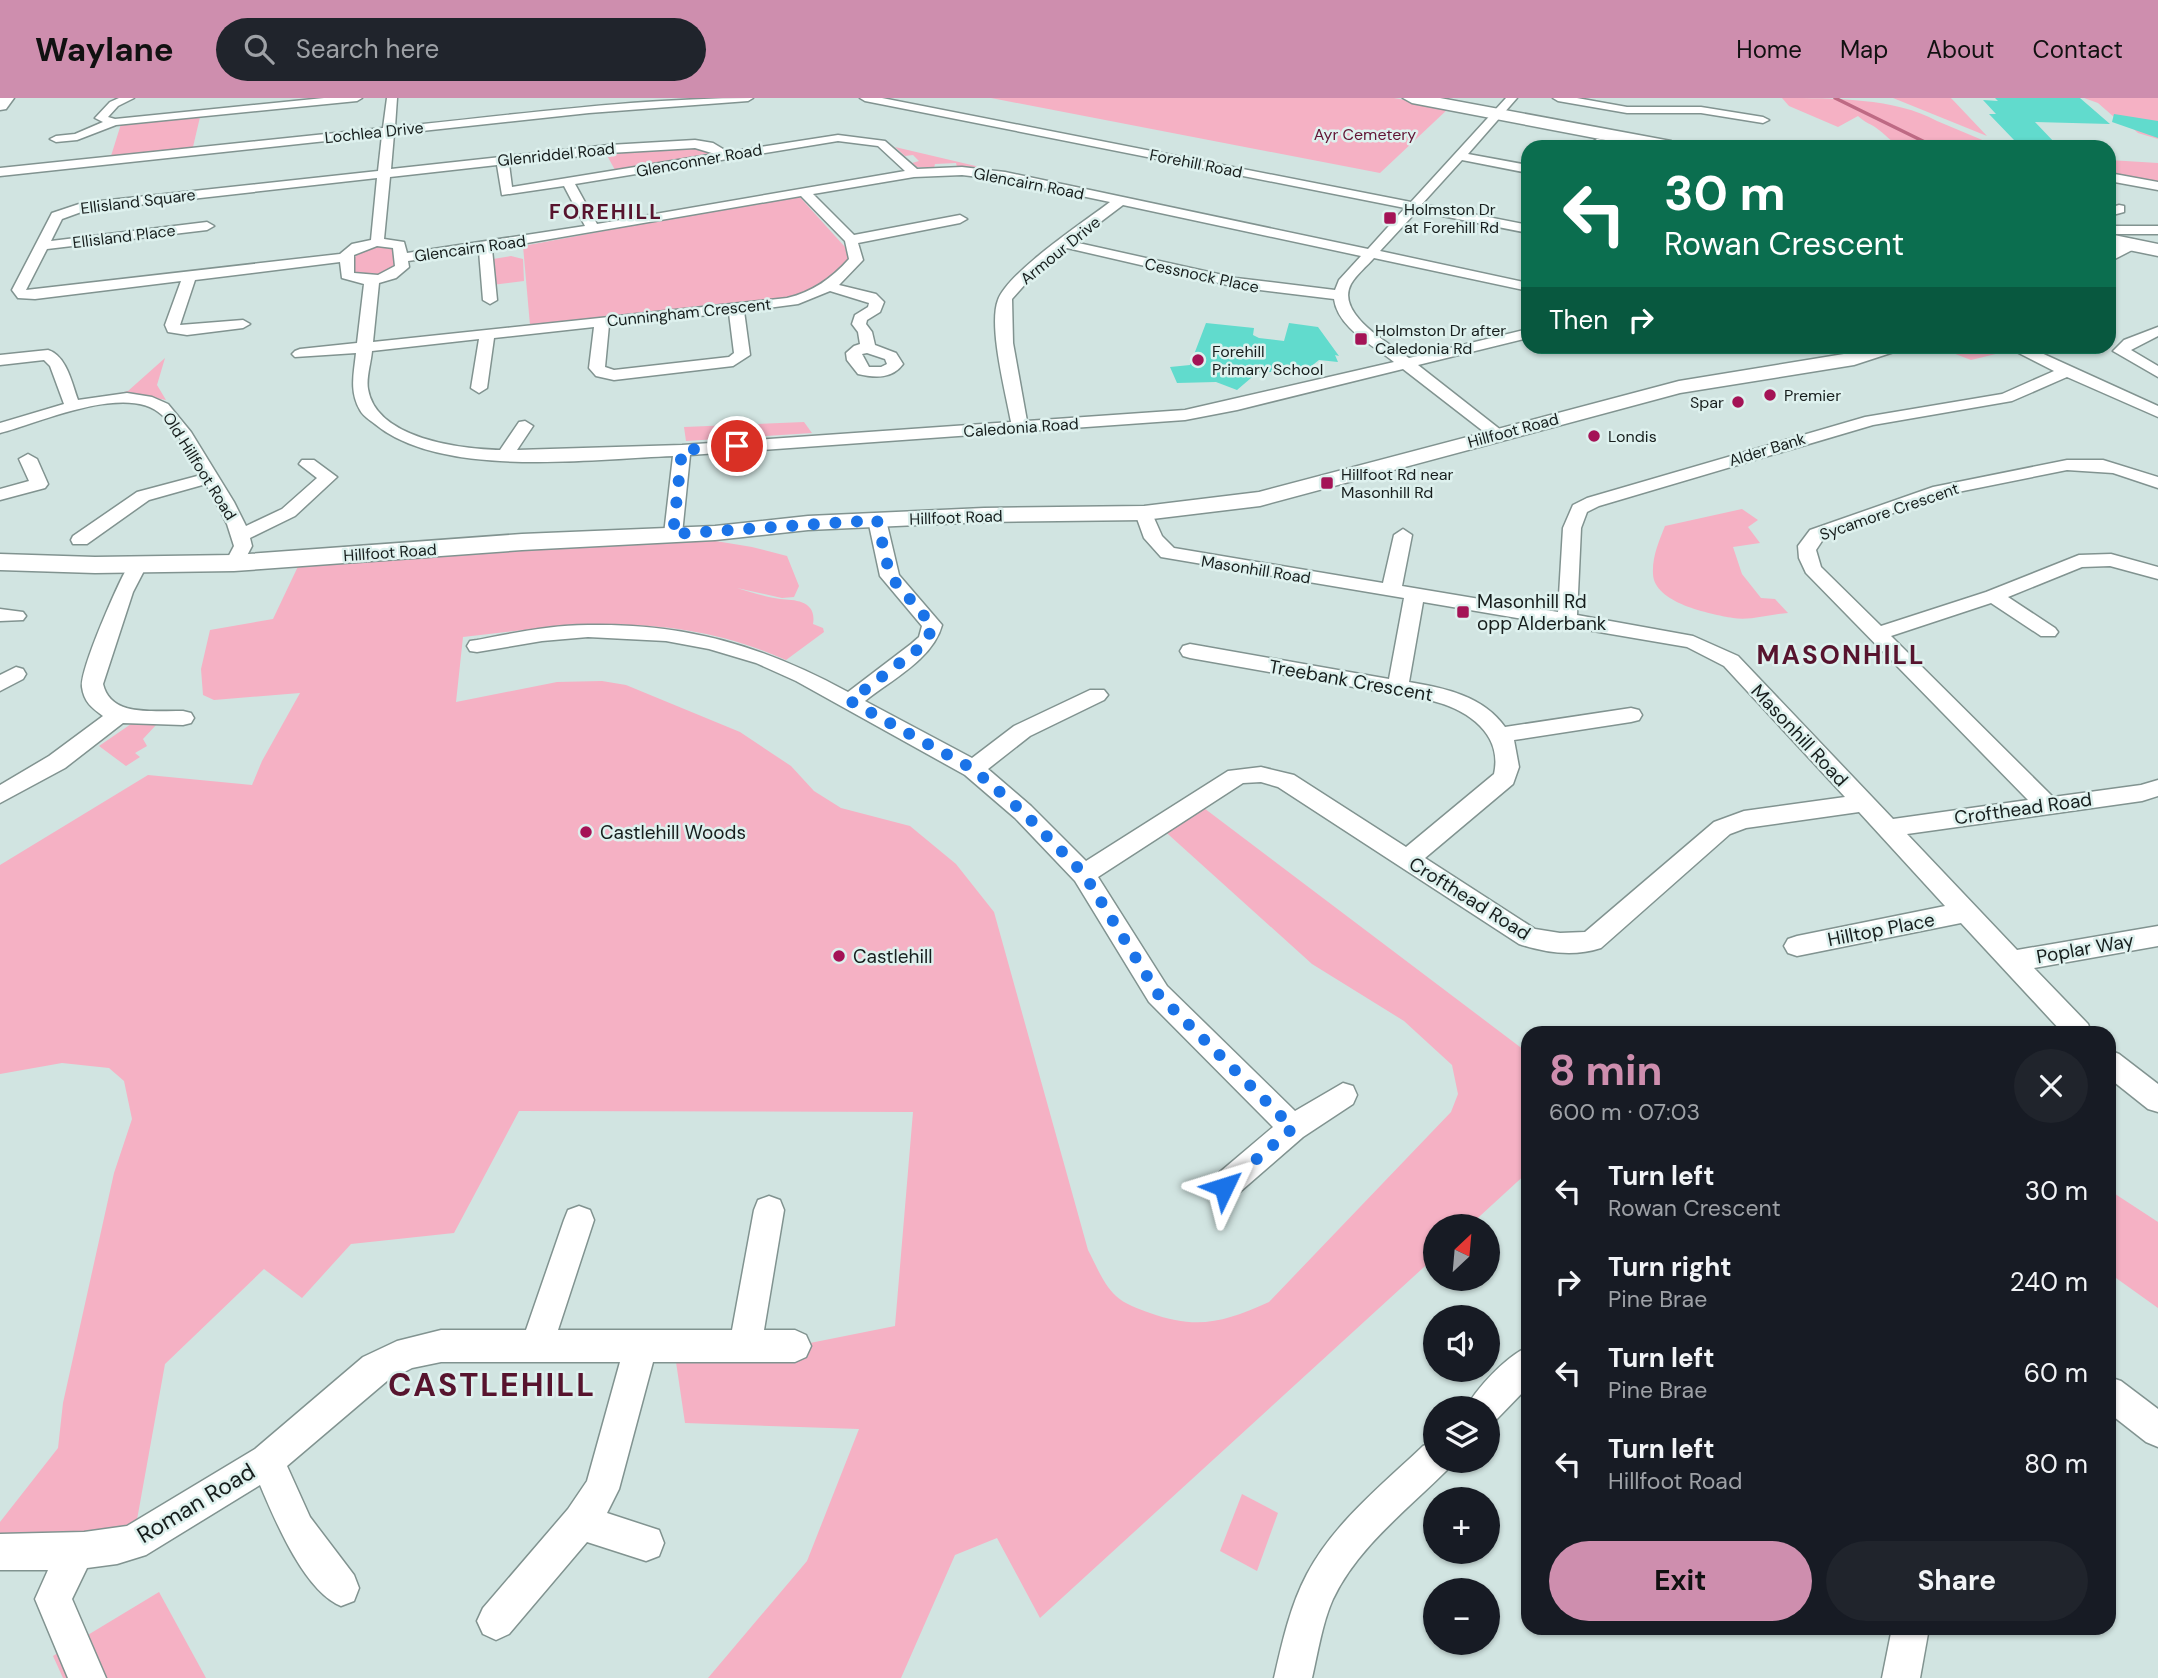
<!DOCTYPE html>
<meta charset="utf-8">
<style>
body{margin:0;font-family:"DM Sans",sans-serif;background:#20242c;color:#f1f3f6;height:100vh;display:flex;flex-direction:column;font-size:26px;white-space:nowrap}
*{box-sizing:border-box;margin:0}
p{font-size:23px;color:#9ea1a6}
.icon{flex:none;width:38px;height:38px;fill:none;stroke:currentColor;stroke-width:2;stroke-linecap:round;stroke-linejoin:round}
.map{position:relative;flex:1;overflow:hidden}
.side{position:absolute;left:1521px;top:928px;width:595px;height:609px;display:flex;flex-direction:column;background:#171b24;border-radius:21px;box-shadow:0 2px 5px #0004}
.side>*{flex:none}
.top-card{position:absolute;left:1521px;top:42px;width:595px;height:214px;border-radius:21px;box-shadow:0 2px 5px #0004;background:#0b6e4f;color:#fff;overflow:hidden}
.needle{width:46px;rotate:26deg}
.fabs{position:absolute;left:1423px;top:1116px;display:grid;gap:14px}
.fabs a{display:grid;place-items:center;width:77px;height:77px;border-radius:50%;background:#171b24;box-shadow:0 2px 5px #0004;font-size:35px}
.pin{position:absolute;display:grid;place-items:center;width:60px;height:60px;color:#fff;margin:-30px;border:4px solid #fff;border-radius:50%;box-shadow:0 2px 7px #0007}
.me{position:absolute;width:77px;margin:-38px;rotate:49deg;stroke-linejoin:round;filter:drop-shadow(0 0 5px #0008)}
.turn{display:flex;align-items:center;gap:24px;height:147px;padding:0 28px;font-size:32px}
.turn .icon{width:91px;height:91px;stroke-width:2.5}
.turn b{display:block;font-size:49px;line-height:60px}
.then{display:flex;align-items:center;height:66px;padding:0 28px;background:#0003;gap:14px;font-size:26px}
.round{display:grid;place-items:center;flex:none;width:74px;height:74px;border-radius:37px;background:#20242c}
.head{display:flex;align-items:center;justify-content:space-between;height:119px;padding:0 28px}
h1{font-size:42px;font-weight:700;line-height:52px;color:#ce8eae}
.primary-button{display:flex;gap:14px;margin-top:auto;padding:14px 28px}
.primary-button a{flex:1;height:80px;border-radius:42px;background:#ce8eae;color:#111;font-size:28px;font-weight:700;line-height:80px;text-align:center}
.primary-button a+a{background:#20242c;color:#f1f3f6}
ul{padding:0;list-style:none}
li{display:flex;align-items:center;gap:21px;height:91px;padding:0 28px}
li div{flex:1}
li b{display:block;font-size:26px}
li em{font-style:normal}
header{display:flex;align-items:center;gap:42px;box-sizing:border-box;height:98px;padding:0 35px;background:#ce8eae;color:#111}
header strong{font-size:33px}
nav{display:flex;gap:38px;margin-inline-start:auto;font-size:24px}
.search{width:490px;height:63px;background:#20242c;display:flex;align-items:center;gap:18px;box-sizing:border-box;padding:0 24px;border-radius:38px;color:#9ea1a6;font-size:26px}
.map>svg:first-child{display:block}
.green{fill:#f5b1c4}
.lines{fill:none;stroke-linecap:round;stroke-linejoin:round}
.stream{stroke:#be6a84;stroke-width:3.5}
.building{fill:#61dbcd}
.street-casing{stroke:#819390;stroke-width:3}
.secondary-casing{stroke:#819390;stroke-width:3}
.primary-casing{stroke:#819390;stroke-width:3}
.street{fill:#fff;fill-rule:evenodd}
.secondary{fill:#fff;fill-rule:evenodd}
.primary{fill:#fff;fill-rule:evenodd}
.route{stroke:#1a73e8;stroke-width:12;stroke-dasharray:0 21.6}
.poi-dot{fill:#a41356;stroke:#def1ee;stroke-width:2.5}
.labels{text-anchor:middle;stroke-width:5;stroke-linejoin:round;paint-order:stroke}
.far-street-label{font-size:16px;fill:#171e1d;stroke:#def1ee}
.far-park-label{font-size:16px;fill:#621434;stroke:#def1ee}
.far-poi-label{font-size:16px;fill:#171e1d;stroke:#def1ee;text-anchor:start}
.poi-label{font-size:19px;fill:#171e1d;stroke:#def1ee;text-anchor:start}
.street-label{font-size:19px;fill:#171e1d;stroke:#def1ee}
.far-district-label{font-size:21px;font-weight:bold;letter-spacing:2px;fill:#57142e;stroke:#def1ee}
.near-street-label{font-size:23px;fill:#171e1d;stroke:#def1ee}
.district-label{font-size:26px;font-weight:bold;letter-spacing:2px;fill:#57142e;stroke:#def1ee}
.near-district-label{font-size:32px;font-weight:bold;letter-spacing:2px;fill:#57142e;stroke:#def1ee}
</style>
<header>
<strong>Waylane</strong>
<div class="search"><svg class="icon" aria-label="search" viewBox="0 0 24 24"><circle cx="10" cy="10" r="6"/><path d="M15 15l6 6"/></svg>Search here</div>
<nav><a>Home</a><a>Map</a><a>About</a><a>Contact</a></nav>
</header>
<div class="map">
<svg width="2158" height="1580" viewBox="0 0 2158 1580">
<rect width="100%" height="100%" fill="#d1e4e1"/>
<g class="green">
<polygon points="991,0 1394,0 1449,10 1380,75"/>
<path d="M1782 0C1832 0 1896 0 1937 23L1999 49H1904C1892 45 1888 39 1879 32 1872 26 1865 25 1858 18L1838 29 1789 8Z"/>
<polygon points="1893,0 1951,0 1987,38"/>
<polygon points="2084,0 2158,0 2158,41 2138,35 2129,27 2122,26 2098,5"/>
<polygon points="200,19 193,49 111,58 121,26"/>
<polygon points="691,47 713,55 615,72 604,52"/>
<polygon points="895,49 997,73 957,69 956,65 935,66 934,70 917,69 912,65 919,63 913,57 905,58"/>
<polygon points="2109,62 2158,65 2158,84 2110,74"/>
<polygon points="798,97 845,149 848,161 823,188 785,200 530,227 523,148"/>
<polygon points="379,147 393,150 395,169 371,179 353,175 356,154"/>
<polygon points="511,158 523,161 524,183 492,187 493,161"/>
<polygon points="1937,249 1998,249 2008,253 1971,262"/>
<polygon points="165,260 157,287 166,302 145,298 105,299 128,293"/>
<polygon points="804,324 812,335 686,343 684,329"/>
<path d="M1742 411 1758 422 1748 429 1760 445 1733 449 1742 476 1761 500 1775 501 1788 515C1771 516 1750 523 1733 520 1710 516 1654 505 1653 476 1652 459 1659 443 1665 428Z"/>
<path d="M673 436 752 449 787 458 799 488 794 499 782 500 737 490C750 494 766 499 780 501 796 502 817 503 813 526L823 530 824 534 786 562C676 513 578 525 463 539L456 604 557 584 602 583 626 587 740 634 791 668 814 693 841 710 910 728 956 766 994 814 1088 1152C1096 1167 1103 1186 1116 1198 1124 1206 1139 1211 1150 1215 1198 1232 1224 1224 1269 1204L1451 1014 1458 996 1452 967 1404 923 1312 866 1159 728 1196 704 1528 955V1074L1468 1129H1435V1159L1040 1520 997 1440 955 1457 901 1580H708L807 1463 859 1331 685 1325 676 1264 795 1248 895 1228 913 1014 519 1013 454 1135 351 1146 302 1200 264 1171 165 1266 133 1444 111 1450 0 1436V1424L58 1350 63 1305 114 1075 132 1021 124 983 109 970 62 965 0 976V767L148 677 252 687 262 663 300 595 214 602 203 597 201 571 210 532 273 521 302 460Z"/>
<polygon points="131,626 156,627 143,641 147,648 135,655 140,659 126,668 99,648"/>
<polygon points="2109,1092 2158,1124 2158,1210 2109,1175"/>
<polygon points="1242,1396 1278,1415 1257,1473 1220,1453"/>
<polygon points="159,1494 206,1580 63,1580 53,1558"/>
</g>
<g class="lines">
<polyline class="stream" points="1835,0 1935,49"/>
</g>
<g class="building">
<polygon points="1995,0 2080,0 2110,26 2035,24 2055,45 2014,42 1989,16 1996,16 1983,2 1998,3"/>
<polygon points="2114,16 2158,23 2158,40 2112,24"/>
<polygon points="1206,225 1254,230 1253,237 1259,240 1284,243 1289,225 1318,229 1339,258 1335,257 1338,264 1319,262 1309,270 1278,267 1276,274 1258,274 1237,292 1216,284 1177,285 1170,269 1190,267"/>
</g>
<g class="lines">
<defs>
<g id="street">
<polygon points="119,0 134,0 118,8 108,19 115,21 324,0 362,0 357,3 116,27 77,42 56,44 50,41 56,38 75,36 103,24 95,20 110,4"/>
<path d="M387 0H397L395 29C514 17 634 0 753 0L748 3 589 15 394 36 391 71 609 47 695 42 713 45 728 54 838 37 885 43 917 71 962 69 1005 74 1368 151 1405 110 865 3 860 0H882L1411 104 1506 0H1517L1468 56 1528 67V75L1462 62 1422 106 1528 127V135L1417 113 1380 153 1528 185V193L1374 160C1367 168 1356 177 1351 186 1335 216 1389 245 1409 260L1528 231V240L1418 267 1506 336 1504 340H1492L1403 271 1237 312 1185 322 690 357 682 436 673 442 664 436 673 358C591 361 441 381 375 326 370 322 363 318 360 312 349 293 354 275 356 255L295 259 292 256 295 253 300 251 357 245 364 186 342 180 340 164 195 182 180 227 243 222 250 226 243 230 187 237 168 234 165 227 181 183 35 201 18 200 12 192 52 115 82 105 378 73 382 37 0 78V70L383 30ZM838 43 878 48 905 73 597 126 575 86ZM695 50 715 56 512 89 509 66 609 55ZM497 67 502 97 564 88 585 128 407 155 404 144 384 141 390 79ZM962 77 1005 82 1110 104C1084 124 1008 174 998 202 988 228 1006 296 1011 324L682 347 517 352 533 328 525 323 519 324 500 352C461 351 376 341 368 291 366 280 371 265 372 253L479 241 471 290 479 295 487 290 494 240 594 229 589 270 596 278 614 282 733 268 750 257 744 213 798 206 830 193 869 205 868 209 855 217 852 226 858 234 860 246 854 248 846 255 847 262 858 276C875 280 892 281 903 266L896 255 875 247 872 234 866 226 867 222 880 214 884 204 876 196 839 187 863 162 858 145 960 125 967 121 960 117 854 137 813 96 914 79ZM377 80 371 142 352 146 340 156 26 192 47 151 207 132 214 128 207 124 51 143 62 121 84 113ZM801 98 845 143 849 161C832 180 813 194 787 200L373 244 379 185 396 180 409 169 408 163 479 153 483 202 490 206 497 202 492 151ZM1123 107 1361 158 1339 182 1335 192 1236 180 1074 144ZM377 148 393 150 395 168 378 177 354 175V157ZM1067 150 1236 189 1334 201C1338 230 1373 247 1394 264L1185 312 1027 323 1013 245 1012 201 1028 183ZM729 215 734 255 729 259 614 272 605 269 609 227ZM867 255 885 261 887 266 881 269H869L862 256Z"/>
<polygon points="1553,0 1577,0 1627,9 1701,9 1763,19 1769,22 1763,25 1701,15 1627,15 1558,3"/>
<polygon points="1597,41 1630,45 1636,49 1593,47 1591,45"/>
<polygon points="1736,44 1782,45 1788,49 1731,49"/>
<polygon points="2109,75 2158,84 2158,92 2109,83"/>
<polygon points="2119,107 2124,108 2124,114 2109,118 2109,110"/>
<rect x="2109" y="128" width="49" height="8"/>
<polygon points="2158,229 2158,238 2131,252 2158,268 2158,279 2113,253 2124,242"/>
<path d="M2005 248H2026L2158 308V319L2067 279 2012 303 1873 327 1599 408 1587 414 1581 430 1577 517 1693 538 1738 558 1893 721 2028 702 1806 475 1799 460 1798 448 1810 432 1933 389 2067 362H2103L2158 379V390L2113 375 2067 372 1943 397 1824 440 1816 452 1821 469 1881 528 1986 494 2079 457 2111 456 2158 469V481L2110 468 2082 469 2008 499 2055 530 2058 534 2055 538H2041L1991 505 1891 538 2053 699 2141 687 2158 682V698L2142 703 1907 736 2017 852 2158 828V848L2034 870 2088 926 2091 934H2062L1961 825 1797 858 1788 855 1784 848 1788 841 1797 838 1945 808 1859 714 1746 730 1730 736 1601 850C1574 859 1546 855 1519 846L1278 689 1261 684 1243 685 1098 779 1167 888 1295 1013 1343 985 1353 988 1357 997 1353 1006 1303 1039 1234 1099 1224 1103 1214 1099 1209 1089 1214 1079 1273 1029 1149 904 1075 783 1015 720 965 677 796 583 756 565 709 551 666 543 588 539 542 543 477 554 470 553 467 548 470 543 477 542C514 535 551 527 588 527 686 525 763 548 848 594L911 546 919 539 922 528 880 478 868 422 877 417 886 422 899 477 942 527C933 561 891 582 865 603L972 660 1014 628 1090 592H1104L1108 597 1104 602 1030 638 988 671 1031 708 1086 763 1228 673 1261 669 1294 677 1406 749 1494 676C1503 636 1468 612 1433 603L1190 560 1183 558 1180 553 1183 548 1190 546 1389 581 1404 500 1161 459 1144 440 1135 415 1138 411H1150L1162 438 1174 450 1383 485 1394 437 1403 431 1412 437 1402 488 1558 514 1563 430 1573 407 1587 400 1865 319 2002 296 2054 273ZM1423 504 1687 549 1724 568 1845 699 1744 713 1714 724 1585 834 1560 835 1535 831 1425 760 1513 686 1519 669 1514 642 1631 624 1639 622 1642 617 1639 612 1631 610 1505 629C1483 598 1445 590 1409 584Z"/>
<path d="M48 252C67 258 72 286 78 302L127 295 152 299 168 306 191 334 234 404 246 428 282 411 317 380 299 366 302 362H314L337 379 295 418 250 440 252 448 241 469H227L225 465 234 448 227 426 206 386 149 402 87 446H73L71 442 73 438 137 394 201 377C189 358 179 333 162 317 128 284 39 325 0 335V325L64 306 50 268 44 262 0 267V257Z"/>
<polygon points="28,356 37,361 48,386 45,390 0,402 0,391 29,383 19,361"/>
<path d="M138 461 147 467 133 494 103 586C111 620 154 612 183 613L191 615 194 620 191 625 183 627 123 625 65 670 0 705V687L49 658 103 618C92 610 84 604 82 589 80 571 120 480 131 463Z"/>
<polygon points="0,511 23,514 26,518 23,522 0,523"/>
<polygon points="16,569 23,571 26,576 23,581 0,593 0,577"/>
<polygon points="2109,952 2119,956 2158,986 2158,1014 2148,1011 2109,980"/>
<path d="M769 1098 780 1102 784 1112 764 1232H795L806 1237 811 1248 806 1259 795 1264H653L619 1391 607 1415 659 1432 664 1445 659 1458 646 1463 587 1444 509 1536 496 1542 483 1536 477 1523 483 1510 568 1411 587 1383 620 1264H441L412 1270 387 1283 287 1368 310 1419 354 1477 359 1490 354 1503 341 1508C304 1493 275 1422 260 1387L146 1457 117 1466 87 1470 72 1501 106 1580H68L35 1501 48 1472H0V1436L84 1434 127 1428 255 1351 363 1259 397 1243 441 1232H526L564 1122 568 1112 579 1108 590 1112 594 1122 558 1232H732L754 1112 758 1102Z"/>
<path d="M1528 1249V1289L1495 1323 1488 1326V1311H1466C1475 1291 1508 1257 1528 1249Z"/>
<polygon points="2109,1279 2121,1283 2158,1311 2158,1349 2146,1344 2109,1315"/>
<path d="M1435 1343V1363H1451L1447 1372C1408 1411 1357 1450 1333 1501 1322 1526 1318 1554 1312 1580H1274C1282 1545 1290 1508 1307 1476 1334 1425 1382 1387 1423 1348Z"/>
<polygon points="1892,1530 1929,1530 1920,1580 1882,1580"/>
</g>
<g id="secondary">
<polygon points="2130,141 2136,142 2139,146 2136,150 2109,164 2109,150"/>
<polygon points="1871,248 1903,248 1900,252 1854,267 1680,295 1260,408 1144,422 984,424 808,432 715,442 522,452 234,473 95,475 0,472 0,456 95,459 234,457 522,436 715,428 808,418 984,410 1144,408 1259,394 1679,283 1850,255"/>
</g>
<g id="primary">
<polygon points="0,0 14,0 6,11 0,12"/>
<polygon points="1403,0 1440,0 1671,43 1680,49 1642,49 1412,5"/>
<polygon points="2109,136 2158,146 2158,158 2109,148"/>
</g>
</defs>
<use href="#street" class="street-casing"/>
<use href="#secondary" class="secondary-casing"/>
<use href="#primary" class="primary-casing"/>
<use href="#street" class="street"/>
<use href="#secondary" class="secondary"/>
<use href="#primary" class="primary"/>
</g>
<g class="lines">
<polyline class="route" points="737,348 682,352 673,436 877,422 890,478 932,527 928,541 918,551 850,603 973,671 1023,714 1084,776 1158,896 1293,1030 1224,1089"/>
</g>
<g class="poi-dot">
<rect x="1383" y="113" width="14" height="14" rx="3.5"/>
<rect x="1354" y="234" width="14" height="14" rx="3.5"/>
<circle cx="1198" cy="262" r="7"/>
<circle cx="1770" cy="297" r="7"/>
<circle cx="1738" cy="304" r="7"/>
<circle cx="1594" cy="338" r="7"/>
<rect x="1320" y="378" width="14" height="14" rx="3.5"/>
<rect x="1456" y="507" width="14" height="14" rx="3.5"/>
<circle cx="586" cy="734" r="7"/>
<circle cx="839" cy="858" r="7"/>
</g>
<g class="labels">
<g class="far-street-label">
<text transform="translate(374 34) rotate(-6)" y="6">Lochlea Drive</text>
<text transform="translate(556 56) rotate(-6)" y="6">Glenriddel Road</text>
<text transform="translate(699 62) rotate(-10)" y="6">Glenconner Road</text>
<text transform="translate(1196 65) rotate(11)" y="6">Forehill Road</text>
<text transform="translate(1029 85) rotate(11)" y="6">Glencairn Road</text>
<text transform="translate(138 103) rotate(-7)" y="6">Ellisland Square</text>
<text transform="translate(124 138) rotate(-7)" y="6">Ellisland Place</text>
<text transform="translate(470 150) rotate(-8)" y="6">Glencairn Road</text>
<text transform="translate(1060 152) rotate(-39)" y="6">Armour Drive</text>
<text transform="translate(1202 177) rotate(12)" y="6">Cessnock Place</text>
<text transform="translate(689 214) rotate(-6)" y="6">Cunningham Crescent</text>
<text transform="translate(1021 329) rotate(-4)" y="6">Caledonia Road</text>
<text transform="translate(1513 332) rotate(-15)" y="6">Hillfoot Road</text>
<text transform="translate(1767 351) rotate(-17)" y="6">Alder Bank</text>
<text transform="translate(200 368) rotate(58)" y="6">Old Hillfoot Road</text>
<text transform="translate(1889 413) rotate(-19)" y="6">Sycamore Crescent</text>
<text transform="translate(956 419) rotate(-2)" y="6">Hillfoot Road</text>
<text transform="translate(390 454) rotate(-4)" y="6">Hillfoot Road</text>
<text transform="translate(1256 471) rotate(9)" y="6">Masonhill Road</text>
</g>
<g class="far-park-label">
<text x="1365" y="42">Ayr Cemetery</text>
</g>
<g class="far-poi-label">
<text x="1404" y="117">Holmston Dr<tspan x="1404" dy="18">at Forehill Rd</tspan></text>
<text x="1375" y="238">Holmston Dr after<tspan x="1375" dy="18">Caledonia Rd</tspan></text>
<text x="1212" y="259">Forehill<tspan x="1212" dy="18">Primary School</tspan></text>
<text x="1784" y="303">Premier</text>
<text x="1724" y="310" text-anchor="end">Spar</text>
<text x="1608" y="344">Londis</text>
<text x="1341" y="382">Hillfoot Rd near<tspan x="1341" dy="18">Masonhill Rd</tspan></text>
</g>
<g class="poi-label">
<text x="1477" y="510">Masonhill Rd<tspan x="1477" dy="22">opp Alderbank</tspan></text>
<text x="600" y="741">Castlehill Woods</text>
<text x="853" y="865">Castlehill</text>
</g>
<g class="street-label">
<text transform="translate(1351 582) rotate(10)" y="7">Treebank Crescent</text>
<text transform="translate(1800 637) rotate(47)" y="7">Masonhill Road</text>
<text transform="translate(2023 710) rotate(-8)" y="7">Crofthead Road</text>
<text transform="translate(1470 800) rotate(32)" y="7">Crofthead Road</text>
<text transform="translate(1881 831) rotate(-11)" y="7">Hilltop Place</text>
<text transform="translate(2085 850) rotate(-10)" y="7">Poplar Way</text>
</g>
<g class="far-district-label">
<text x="606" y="121">FOREHILL</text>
</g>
<g class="near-street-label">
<text transform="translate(196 1405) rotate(-31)" y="8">Roman Road</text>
</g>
<g class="district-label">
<text x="1841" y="566">MASONHILL</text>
</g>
<g class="near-district-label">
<text x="492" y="1298">CASTLEHILL</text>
</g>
</g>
</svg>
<div class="fabs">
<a><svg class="needle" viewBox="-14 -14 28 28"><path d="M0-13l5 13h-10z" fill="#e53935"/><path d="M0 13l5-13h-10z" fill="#9ea1a6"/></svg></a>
<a><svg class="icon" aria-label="sound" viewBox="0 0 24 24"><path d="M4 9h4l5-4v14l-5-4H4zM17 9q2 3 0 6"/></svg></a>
<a><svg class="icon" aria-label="layers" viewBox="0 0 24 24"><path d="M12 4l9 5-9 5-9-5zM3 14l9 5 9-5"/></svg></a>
<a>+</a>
<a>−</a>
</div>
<div class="pin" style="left:737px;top:348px;background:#d93025"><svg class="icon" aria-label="arrive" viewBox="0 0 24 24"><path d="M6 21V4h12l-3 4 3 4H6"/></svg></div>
<svg class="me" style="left:1224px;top:1089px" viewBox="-20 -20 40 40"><path d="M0-17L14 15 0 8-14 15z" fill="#1a73e8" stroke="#fff" stroke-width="4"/></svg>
<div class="top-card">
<div class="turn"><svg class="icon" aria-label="left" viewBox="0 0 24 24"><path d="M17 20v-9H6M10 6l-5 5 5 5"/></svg><div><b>30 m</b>Rowan Crescent</div></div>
<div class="then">Then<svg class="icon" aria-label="right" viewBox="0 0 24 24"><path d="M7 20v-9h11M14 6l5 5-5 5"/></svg></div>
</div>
<section class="side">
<div class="head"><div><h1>8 min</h1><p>600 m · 07:03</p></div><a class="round"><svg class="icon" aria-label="close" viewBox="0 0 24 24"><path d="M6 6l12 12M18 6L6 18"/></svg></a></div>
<ul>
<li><svg class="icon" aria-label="left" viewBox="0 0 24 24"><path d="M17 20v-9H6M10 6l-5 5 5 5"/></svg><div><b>Turn left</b><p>Rowan Crescent</p></div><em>30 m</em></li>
<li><svg class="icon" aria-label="right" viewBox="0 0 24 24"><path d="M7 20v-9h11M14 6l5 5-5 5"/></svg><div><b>Turn right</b><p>Pine Brae</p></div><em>240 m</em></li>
<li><svg class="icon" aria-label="left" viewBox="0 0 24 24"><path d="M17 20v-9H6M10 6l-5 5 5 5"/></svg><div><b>Turn left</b><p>Pine Brae</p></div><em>60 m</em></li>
<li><svg class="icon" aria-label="left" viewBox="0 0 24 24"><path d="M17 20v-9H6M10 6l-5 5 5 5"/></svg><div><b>Turn left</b><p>Hillfoot Road</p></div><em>80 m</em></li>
</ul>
<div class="primary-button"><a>Exit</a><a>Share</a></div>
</section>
</div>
